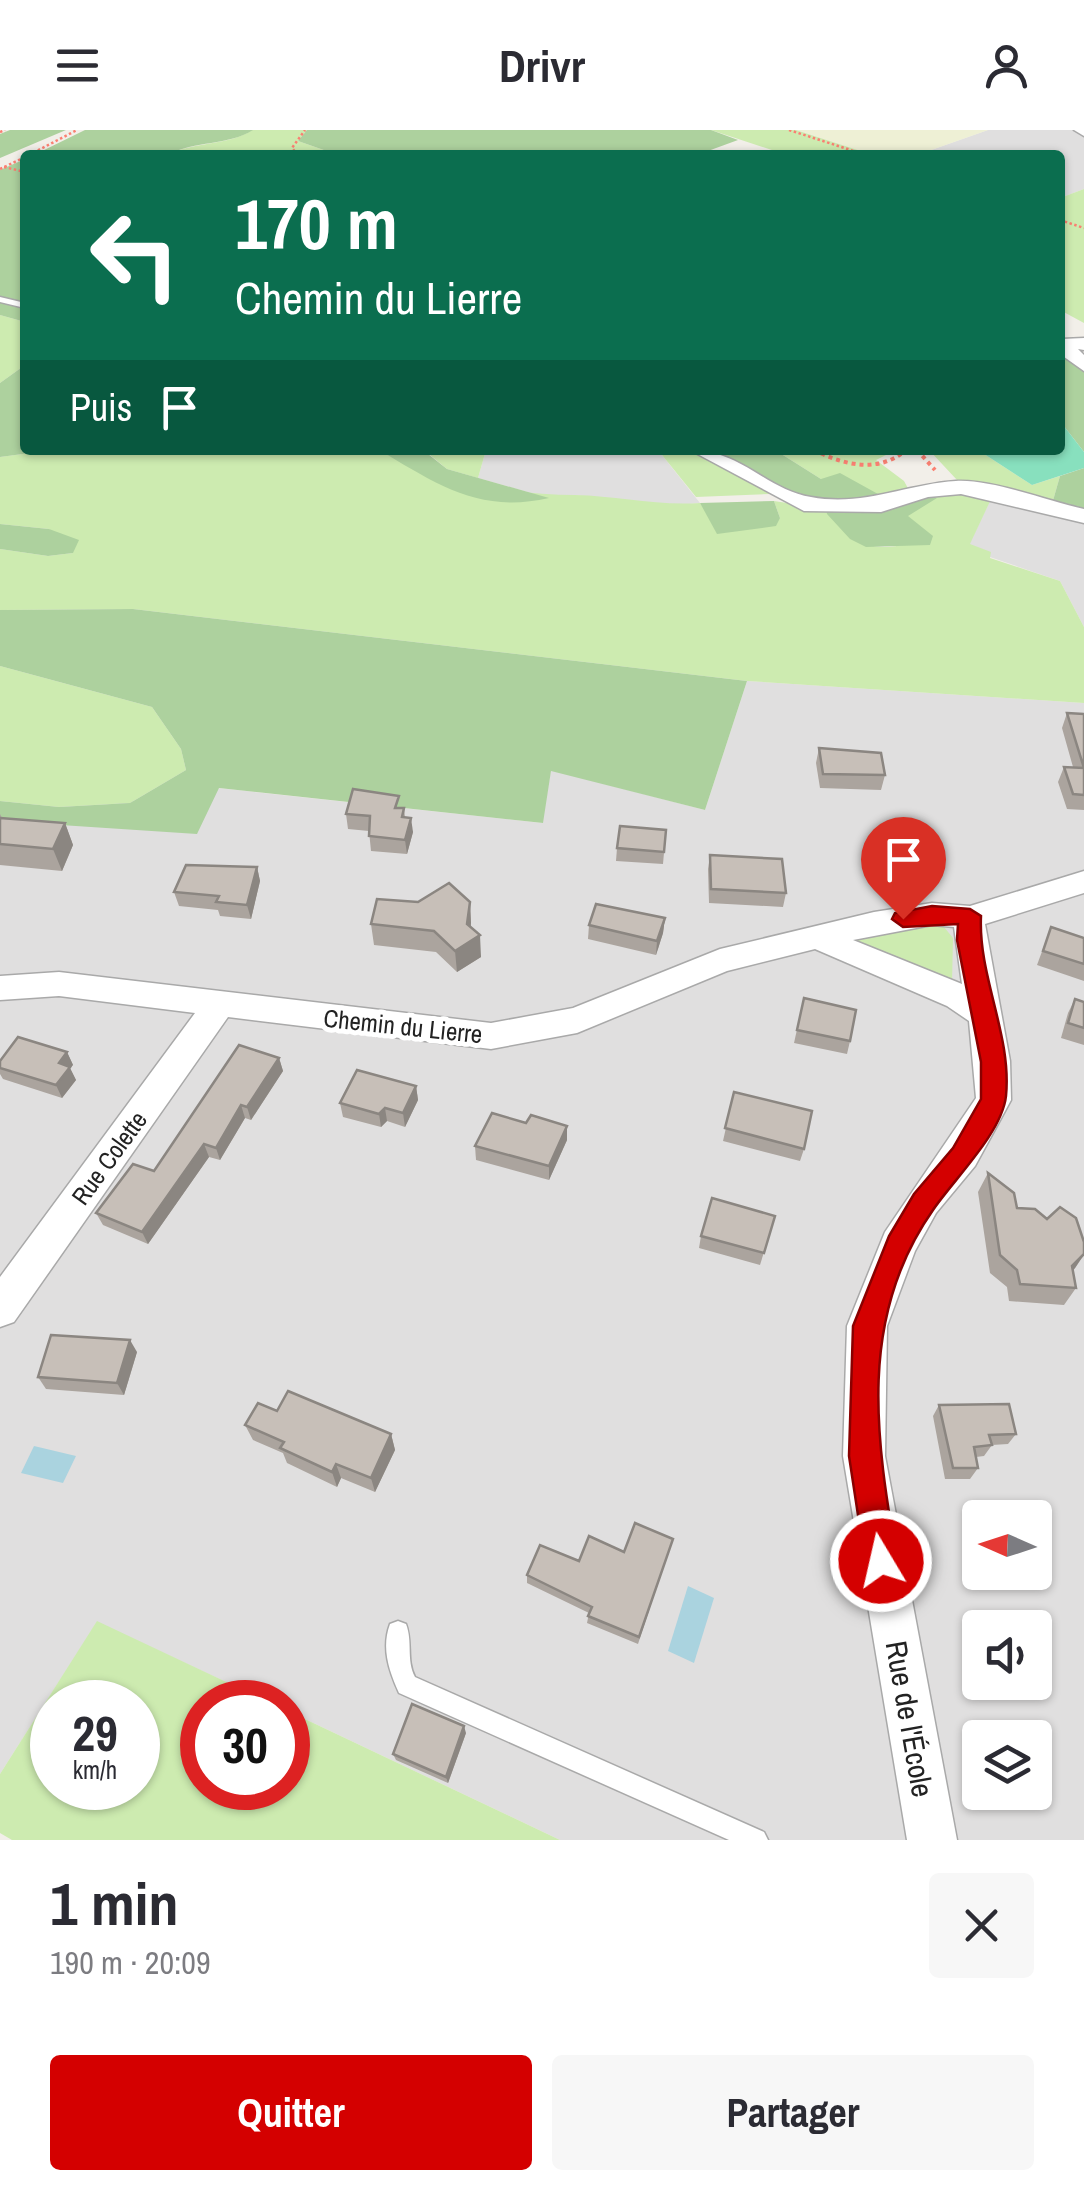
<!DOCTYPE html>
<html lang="fr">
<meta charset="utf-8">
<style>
body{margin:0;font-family:"Archivo Narrow",sans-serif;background:#f7f7f7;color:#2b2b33;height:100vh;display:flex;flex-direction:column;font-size:38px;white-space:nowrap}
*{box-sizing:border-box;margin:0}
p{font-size:32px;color:#7c7c81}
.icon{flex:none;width:55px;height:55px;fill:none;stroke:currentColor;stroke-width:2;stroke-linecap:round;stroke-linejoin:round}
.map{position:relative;height:1710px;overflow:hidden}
.panel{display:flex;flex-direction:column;background:#fff;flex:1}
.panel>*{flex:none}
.hud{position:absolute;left:20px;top:20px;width:1045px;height:305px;border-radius:10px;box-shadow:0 2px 8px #0004;background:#0b6e4f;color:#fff;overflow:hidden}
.needle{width:65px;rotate:273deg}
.buttons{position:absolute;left:962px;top:1370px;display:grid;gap:20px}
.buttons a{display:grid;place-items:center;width:90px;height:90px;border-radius:10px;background:#fff;box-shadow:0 2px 8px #0004;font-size:50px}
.speed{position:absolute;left:30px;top:1550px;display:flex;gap:20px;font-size:50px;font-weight:700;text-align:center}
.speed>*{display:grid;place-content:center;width:130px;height:130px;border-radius:50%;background:#fff;box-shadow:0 2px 8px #0004;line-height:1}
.speed small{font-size:25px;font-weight:400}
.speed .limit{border:15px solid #d22;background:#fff;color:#111}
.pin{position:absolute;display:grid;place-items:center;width:85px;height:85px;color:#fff;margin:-102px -42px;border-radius:50% 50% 50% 0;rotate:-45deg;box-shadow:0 0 10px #0007}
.pin .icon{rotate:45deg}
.me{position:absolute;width:110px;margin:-55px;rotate:351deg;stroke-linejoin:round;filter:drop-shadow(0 0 8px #0008)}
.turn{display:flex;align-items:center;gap:35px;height:210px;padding:0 50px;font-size:45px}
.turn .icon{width:130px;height:130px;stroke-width:2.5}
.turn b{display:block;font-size:70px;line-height:85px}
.then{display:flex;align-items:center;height:95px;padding:0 50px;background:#0003;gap:20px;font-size:38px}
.round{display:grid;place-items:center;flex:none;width:105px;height:105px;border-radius:10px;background:#f7f7f7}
.summary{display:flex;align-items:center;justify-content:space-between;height:170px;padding:0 50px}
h1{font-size:60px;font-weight:700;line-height:75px}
.action{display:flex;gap:20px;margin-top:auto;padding:20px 50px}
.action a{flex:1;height:115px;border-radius:10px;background:#d40000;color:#fff;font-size:40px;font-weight:700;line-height:115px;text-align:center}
.action a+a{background:#f7f7f7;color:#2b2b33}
header{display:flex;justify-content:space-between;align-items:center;height:130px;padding:0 50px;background:#fff;font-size:45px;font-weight:700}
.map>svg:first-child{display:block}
.residential{fill:#e0dfdf;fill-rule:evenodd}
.farmland{fill:#eef0d5}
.grass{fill:#cdebb0;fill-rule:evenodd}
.forest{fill:#add19e}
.pitch{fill:#88e0be}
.water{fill:#aad3df}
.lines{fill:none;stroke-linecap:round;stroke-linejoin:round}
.lane-casing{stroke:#a9a9a9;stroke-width:3}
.street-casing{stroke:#a9a9a9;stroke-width:3}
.path-far1{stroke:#fa8072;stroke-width:2.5;stroke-dasharray:2.5 2.5;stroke-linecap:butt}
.path{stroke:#fa8072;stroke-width:4;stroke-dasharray:4 4;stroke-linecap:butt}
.lane{fill:#fff;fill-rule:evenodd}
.street{fill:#fff;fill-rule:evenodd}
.wall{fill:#aba49e}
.shaded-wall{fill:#8b8681}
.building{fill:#c7bfb8;stroke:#8b8681;stroke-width:2.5}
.route{fill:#d40000;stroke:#8a0000;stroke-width:2.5}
.labels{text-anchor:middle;stroke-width:10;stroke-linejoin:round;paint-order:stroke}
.street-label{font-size:25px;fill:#222;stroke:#fff}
.near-street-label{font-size:30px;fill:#222;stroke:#fff}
</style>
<header><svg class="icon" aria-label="menu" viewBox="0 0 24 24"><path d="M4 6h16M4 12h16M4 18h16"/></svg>Drivr<svg class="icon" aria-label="person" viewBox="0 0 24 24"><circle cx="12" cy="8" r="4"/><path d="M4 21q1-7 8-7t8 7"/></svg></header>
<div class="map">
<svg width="1084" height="1710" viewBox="0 0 1084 1710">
<rect width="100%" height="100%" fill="#f2efe9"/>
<g class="residential">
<polygon points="988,0 1077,0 1084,4 1084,59 1060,68 1060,25 917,25"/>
<polygon points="486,320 658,320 700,373 669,376 575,365 549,368 478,348"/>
<polygon points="996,358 1084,382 1084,497 1060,451 990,427 969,415"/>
<path d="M747 551 1084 573V1710H560L288 1581V1572H269L97 1492 0 1644V691L218 658 542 693 551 640 705 680ZM980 1388H1035V1442H980ZM980 1498H1035V1552H980ZM980 1608H1035V1662H980Z"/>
</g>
<polygon class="farmland" points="797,0 988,0 917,25 873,25"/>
<g class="grass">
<path d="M252 0H307L298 11 338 25H168C194 11 229 16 252 0Z"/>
<polygon points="711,0 796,0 873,25 771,25 778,22"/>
<polygon points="1084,59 1084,193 1060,180 1060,68"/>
<polygon points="0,185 25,192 25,235 0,253"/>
<path d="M53 320H379C435 353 512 364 575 365 617 366 657 376 700 373L715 395 780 388 774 371 826 379C854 423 885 424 932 406L907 386 925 364 950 361 993 365 970 414 991 422 990 428 1060 451 1084 497V573L747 551 133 479 0 480V419L48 426 73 423 49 399 0 394V327Z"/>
<polygon points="424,320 486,320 478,348 447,339"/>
<polygon points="658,320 694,320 770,364 696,367"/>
<polygon points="775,320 896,320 876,330 904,351 910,362 887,369 821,349"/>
<polygon points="929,320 978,320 1032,355 1060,346 1052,374 957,350"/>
<polygon points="0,536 152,577 181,619 186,640 130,673 59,677 0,671"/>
<polygon points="929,795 944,797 953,808 952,854 849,813 850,807"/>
<path d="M97 1491 269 1572H202V1658H288V1581L560 1710H12L0 1703V1644ZM52 1572H138V1658H52Z"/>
</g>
<g class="forest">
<polygon points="10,0 66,0 0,28 0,4"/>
<path d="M85 0H253C228 16 195 10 168 25H34Z"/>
<polygon points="307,0 711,0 738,10 697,25 338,25 298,11"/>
<polygon points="25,29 25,192 0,185 0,40"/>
<polygon points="1060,220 1084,239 1084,322 1060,291"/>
<polygon points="25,235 25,320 53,320 0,327 0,253"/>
<path d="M379 320H423L447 339 549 368C479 384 437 354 379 320Z"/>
<polygon points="705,320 775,320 821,349 840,343 887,369 823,373 771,357"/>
<polygon points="1084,338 1084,382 1052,374 1060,346"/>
<polygon points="925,364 937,368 908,386 933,406 930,415 866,417 850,409 827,384 826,379"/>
<polygon points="774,371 780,388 776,396 717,404 700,373"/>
<polygon points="0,394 49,399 79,410 73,423 48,426 0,419"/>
<polygon points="133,479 747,551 705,680 551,641 543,693 219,658 197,704 0,691 0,671 59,677 130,673 186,640 181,619 152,577 0,536 0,480"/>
</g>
<polygon class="pitch" points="1060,291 1084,322 1084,338 1032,355 978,320 1060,320"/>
<g class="water">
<polygon points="34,1316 76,1326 63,1353 21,1343"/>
<polygon points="688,1456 714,1468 694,1533 668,1521"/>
</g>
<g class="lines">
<defs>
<g id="lane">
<polygon points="0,167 25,173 25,178 0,172"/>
<path d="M398 1491 406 1494C413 1512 406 1530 415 1547L764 1702 768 1710H729L399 1563C389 1541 381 1518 390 1494Z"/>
</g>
<g id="street">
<polygon points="1074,0 1084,0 1084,6"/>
<polygon points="1084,208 1084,220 1078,219 1084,225 1084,241 1060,224 1062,209"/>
<path d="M690 320C741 320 767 360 811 367 863 377 906 354 956 351 991 349 1048 371 1084 379V393L961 364 928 367 881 382 804 381Z"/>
<path d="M1084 741V763L985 794 1010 931 1011 970 975 1036 936 1083 915 1121 887 1196 885 1326 957 1710H907L843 1326 847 1196 885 1102 976 968 969 891 947 876 815 819 727 841 577 903 491 919 228 887 14 1192 0 1197V1147L195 883 59 866 0 870V846L59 842 491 893 573 878 720 819 874 782 932 773 970 776ZM932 795 954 797 962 854 853 810Z"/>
</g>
</defs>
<use href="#lane" class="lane-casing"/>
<use href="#street" class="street-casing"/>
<g class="path-far1">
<polyline points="789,0 866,25"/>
<polyline points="0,2 5,0"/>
<polyline points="29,25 77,0"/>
<polyline points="298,25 292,18 305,0"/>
<polyline points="4,37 25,42"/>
<polyline points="0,39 25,27"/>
<polyline points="1060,90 1084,98"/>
</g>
<g class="path">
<path d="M814 320C844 335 878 344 906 320"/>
<polyline points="917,320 935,340"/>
</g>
<use href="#lane" class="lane"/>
<use href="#street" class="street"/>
</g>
<g class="wall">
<polygon points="1067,583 1084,584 1084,680 1067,679 1058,652 1064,637 1073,637 1062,598"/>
<polygon points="819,618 885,645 881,660 820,658 816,633"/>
<polygon points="400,678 404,678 405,687 413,702 407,724 371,721 369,701 348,699 346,684"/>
<polygon points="0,684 2,688 65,693 73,715 62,741 0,735"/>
<polygon points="666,700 663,734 616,731 617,718"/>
<polygon points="710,725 786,763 783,777 709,773 708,739"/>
<polygon points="257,737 260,751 251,789 220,786 218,780 179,776 174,762"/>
<polygon points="418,772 470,772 471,797 481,827 457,842 436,822 374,815 371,794"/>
<polygon points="665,788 663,803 656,825 588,809 589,795"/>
<polygon points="1051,797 1084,808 1084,851 1037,835"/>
<polygon points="804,868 850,911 847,924 794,913"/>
<polygon points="1075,869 1084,872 1084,915 1061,908 1068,883"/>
<polygon points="67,922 73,935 70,938 76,950 62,968 3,949 0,944 0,931"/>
<polygon points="279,928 283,941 251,990 245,988 220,1030 209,1027 148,1114 103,1095 96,1083 154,1041"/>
<polygon points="416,956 418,970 405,997 387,991 381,997 343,987 340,973"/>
<polygon points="734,962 804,1019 800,1031 723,1011"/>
<polygon points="526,993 567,1010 549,1050 476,1030 475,1016"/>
<polygon points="988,1043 1017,1078 1047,1089 1084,1112 1084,1125 1073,1141 1076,1158 1064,1175 1009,1171 1007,1157 990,1143 978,1062"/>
<polygon points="775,1086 760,1135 699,1118 701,1106"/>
<polygon points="137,1222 124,1265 46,1259 38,1247"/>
<polygon points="939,1275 1016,1304 1008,1314 992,1315 984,1326 976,1327 978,1338 970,1349 945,1349 933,1286"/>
<polygon points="277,1281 391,1304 395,1320 375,1362 341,1348 337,1357 287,1333 283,1323 253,1310 245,1295"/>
<polygon points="670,1417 638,1514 587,1493 589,1483 527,1453 527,1445 579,1431 624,1422"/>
<polygon points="466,1603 448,1653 396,1630 393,1624"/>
</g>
<g class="shaded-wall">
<polygon points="411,688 413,702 407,724 405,710"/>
<polygon points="65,693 73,715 62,741 53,719"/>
<polygon points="257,737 260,751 251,789 247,775"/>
<polygon points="470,772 471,793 469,812 480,805 481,827 457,842 455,821"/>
<polygon points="665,788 663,803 656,825 657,811"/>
<polygon points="67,922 73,935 70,938 76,950 62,968 56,955 59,933"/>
<polygon points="279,928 283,941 251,990 247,977"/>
<polygon points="416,956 418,970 405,997 403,983"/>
<polygon points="241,975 245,988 220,1030 216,1018"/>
<polygon points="385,978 387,991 381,997 379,984"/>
<polygon points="567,996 567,1010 549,1050 549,1036"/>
<polygon points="204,1014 209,1027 148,1114 142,1102"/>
<polygon points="1084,1124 1075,1138 1060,1153 1072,1136"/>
<polygon points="130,1210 137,1222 124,1265 117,1253"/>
<polygon points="391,1304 395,1320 375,1362 371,1348"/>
<polygon points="336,1334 341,1348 337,1357 332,1342"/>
<polygon points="464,1596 466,1603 448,1653 446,1647"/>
</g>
<g class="building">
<polygon points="1067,583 1084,584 1084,665 1073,664 1064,637 1084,638"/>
<polygon points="819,618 881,623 885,645 823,644"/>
<polygon points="353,659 399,666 395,678 404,678 402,687 411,688 405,710 369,706 370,686 346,684"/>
<polygon points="0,688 65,693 53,719 0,714"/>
<polygon points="620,696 666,700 664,722 617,718"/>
<polygon points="710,725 782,729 786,763 711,759"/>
<polygon points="186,735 257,737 247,775 216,772 219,766 174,762"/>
<polygon points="449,753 470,772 467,794 480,805 455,821 434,801 371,794 377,769 418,772"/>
<polygon points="596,774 665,788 657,811 589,795"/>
<polygon points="1051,797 1084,808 1084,834 1043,821"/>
<polygon points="804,868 856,880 850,911 797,900"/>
<polygon points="1075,869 1084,872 1084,898 1068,893"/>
<polygon points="18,907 67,922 59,933 70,937 56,955 0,938 0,931"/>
<polygon points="239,915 279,928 247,977 241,975 216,1018 204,1014 142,1102 96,1083 133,1034 154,1041"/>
<polygon points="357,940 416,956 403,983 385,978 379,984 340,973"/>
<polygon points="734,962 812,981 804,1019 725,998"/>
<polygon points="492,983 526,993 531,985 567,996 549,1036 475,1016"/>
<polygon points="988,1043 1014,1063 1017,1078 1035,1079 1047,1089 1060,1077 1076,1088 1084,1112 1084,1124 1072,1136 1076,1158 1020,1154 1017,1140 1000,1125"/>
<polygon points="712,1068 775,1086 764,1123 701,1106"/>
<polygon points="51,1205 130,1210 117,1253 38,1247"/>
<polygon points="288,1261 391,1304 371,1348 336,1334 332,1342 280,1318 284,1312 245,1295 258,1273 277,1281"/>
<polygon points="1009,1274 1016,1304 989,1305 992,1315 974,1317 978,1338 953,1338 939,1275"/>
<polygon points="635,1393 673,1409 639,1507 588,1486 592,1477 527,1445 540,1415 579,1431 589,1406 624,1422"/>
<polygon points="412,1574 464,1596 446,1647 393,1624"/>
</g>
<path class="route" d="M932 776 970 779 981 786C978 847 1012 905 1006 966 1002 1003 954 1049 933 1080 857 1188 876 1309 897 1431L892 1442 881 1446 870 1442 865 1431 849 1326 853 1196 889 1106 914 1064 953 1018 981 969V932L957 810 958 794 903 797 892 789 895 783Z"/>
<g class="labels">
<g class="street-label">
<text transform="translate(403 896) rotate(6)" y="9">Chemin du Lierre</text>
<text transform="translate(109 1028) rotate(-54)" y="9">Rue Colette</text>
</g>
<g class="near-street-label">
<text transform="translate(909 1589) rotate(80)" y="10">Rue de l'École</text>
</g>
</g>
</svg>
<div class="buttons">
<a><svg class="needle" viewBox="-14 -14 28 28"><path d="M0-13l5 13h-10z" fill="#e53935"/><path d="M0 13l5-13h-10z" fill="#7c7c81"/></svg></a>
<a><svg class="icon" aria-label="sound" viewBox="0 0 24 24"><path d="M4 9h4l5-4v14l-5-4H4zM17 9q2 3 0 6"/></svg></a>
<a><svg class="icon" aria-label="layers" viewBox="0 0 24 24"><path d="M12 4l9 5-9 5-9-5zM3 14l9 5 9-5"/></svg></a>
</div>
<div class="speed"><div>29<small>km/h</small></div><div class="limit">30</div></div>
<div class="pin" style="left:903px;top:789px;background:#d93025"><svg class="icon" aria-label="arrive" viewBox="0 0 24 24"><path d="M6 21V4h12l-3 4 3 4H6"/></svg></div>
<svg class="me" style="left:881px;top:1431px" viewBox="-20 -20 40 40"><circle r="17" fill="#d40000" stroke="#fff" stroke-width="3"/><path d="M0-11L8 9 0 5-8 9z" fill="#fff"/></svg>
<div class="hud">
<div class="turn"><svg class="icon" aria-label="left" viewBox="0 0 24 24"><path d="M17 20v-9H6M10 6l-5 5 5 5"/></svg><div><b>170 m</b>Chemin du Lierre</div></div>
<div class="then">Puis<svg class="icon" aria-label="arrive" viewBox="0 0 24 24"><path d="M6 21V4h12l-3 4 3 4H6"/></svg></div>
</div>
</div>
<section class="panel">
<div class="summary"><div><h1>1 min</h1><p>190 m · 20:09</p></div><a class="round"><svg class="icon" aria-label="close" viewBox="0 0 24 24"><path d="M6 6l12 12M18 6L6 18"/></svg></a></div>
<div class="action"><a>Quitter</a><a>Partager</a></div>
</section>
